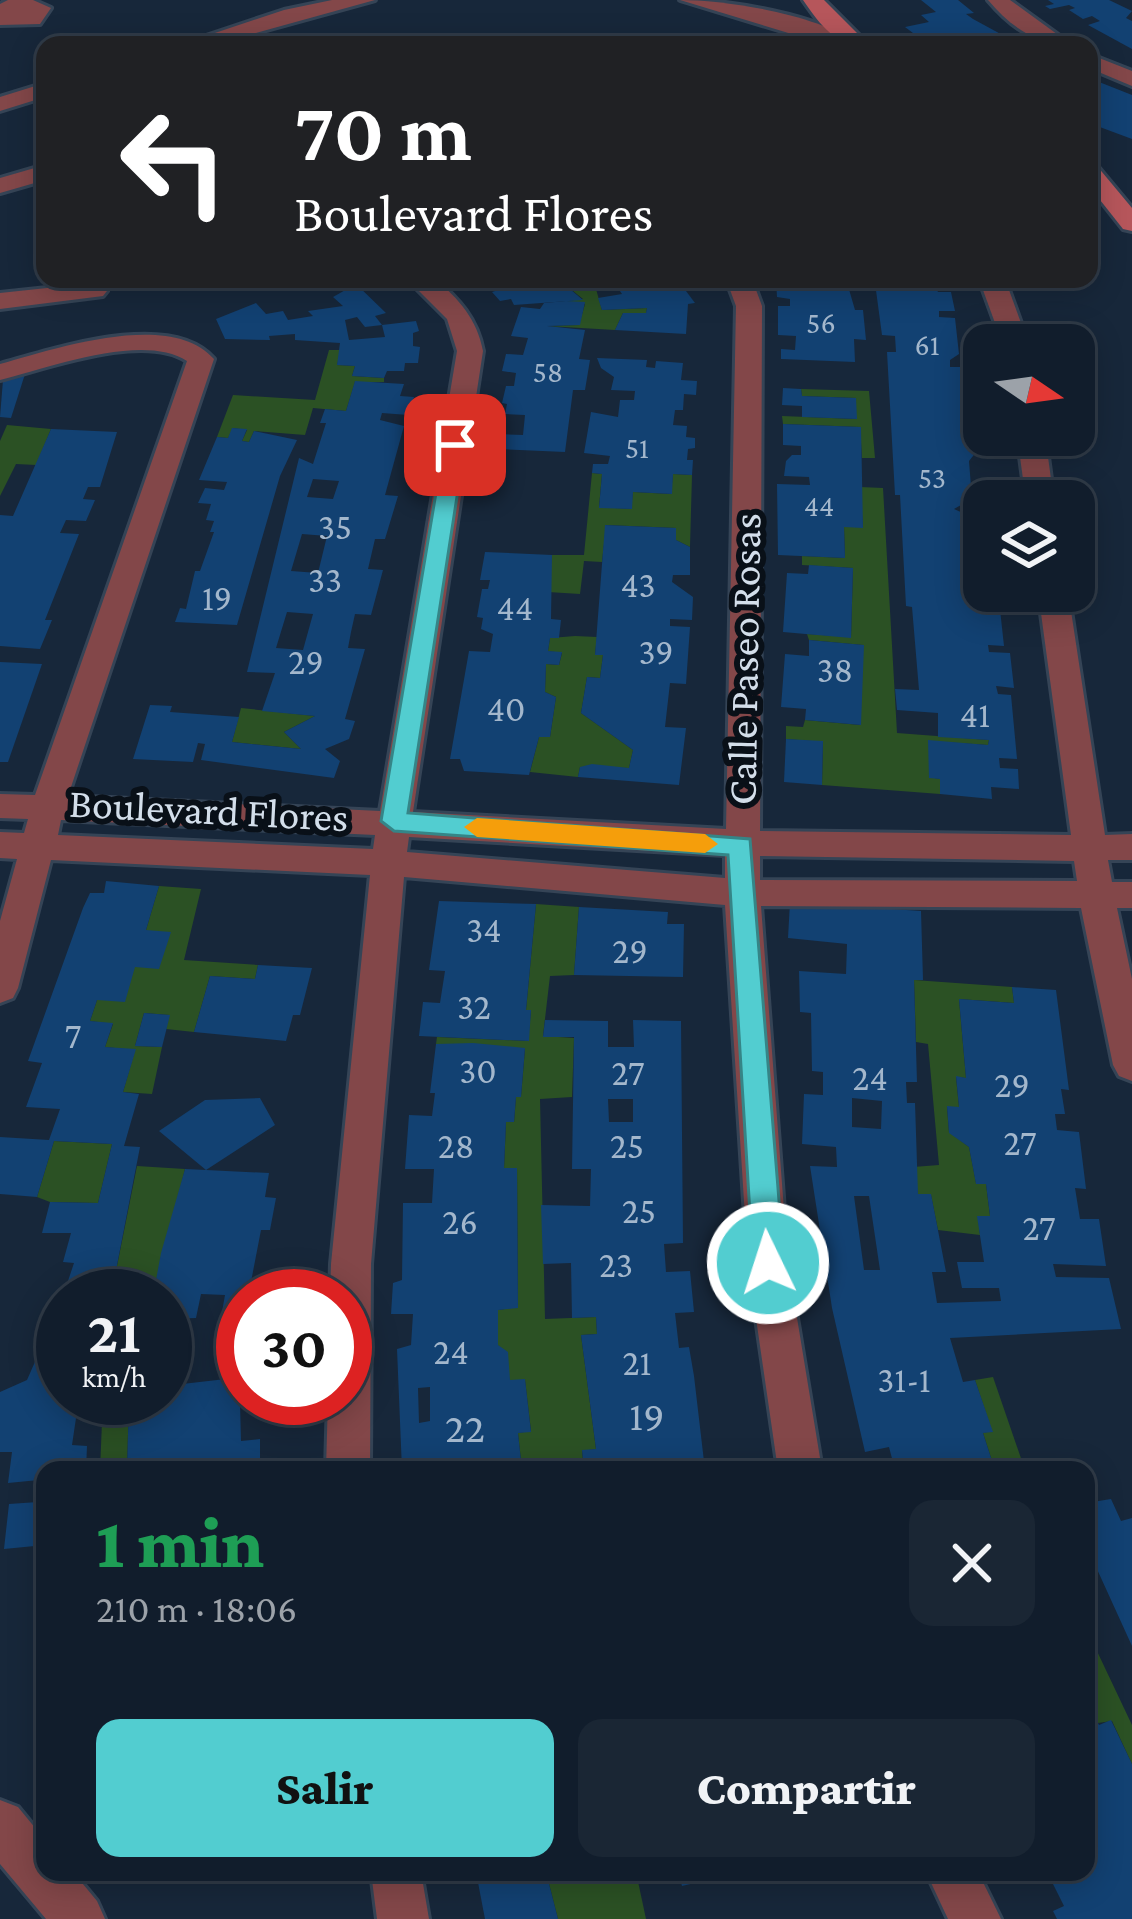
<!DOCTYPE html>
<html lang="es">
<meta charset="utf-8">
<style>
body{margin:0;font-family:"Crimson Pro",serif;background:#1a2634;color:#f1f3f6;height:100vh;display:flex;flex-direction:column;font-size:45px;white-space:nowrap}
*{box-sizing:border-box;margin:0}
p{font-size:39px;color:#9ca2a9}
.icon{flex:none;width:66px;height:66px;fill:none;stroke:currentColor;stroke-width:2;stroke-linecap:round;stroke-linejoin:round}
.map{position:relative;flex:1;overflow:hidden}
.panel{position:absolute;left:36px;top:1461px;width:1059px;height:420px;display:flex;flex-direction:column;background:#111d2c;border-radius:24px;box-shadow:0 6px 30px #0003,0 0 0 3px #303b48}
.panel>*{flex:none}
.hud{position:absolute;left:36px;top:36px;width:1062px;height:252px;border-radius:24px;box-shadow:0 6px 30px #0003,0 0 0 3px #303b48;background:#202124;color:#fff;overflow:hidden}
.needle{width:78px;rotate:103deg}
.buttons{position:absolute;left:963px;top:324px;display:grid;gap:24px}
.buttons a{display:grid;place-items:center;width:132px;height:132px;border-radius:24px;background:#111d2c;box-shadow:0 6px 30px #0003,0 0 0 3px #303b48;font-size:60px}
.speed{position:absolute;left:36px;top:1269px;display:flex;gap:24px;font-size:60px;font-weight:700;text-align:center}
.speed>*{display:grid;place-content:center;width:156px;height:156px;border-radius:50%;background:#111d2c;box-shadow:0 6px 30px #0003,0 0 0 3px #303b48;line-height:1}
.speed small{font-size:30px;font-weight:400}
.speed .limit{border:18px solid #d22;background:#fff;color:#111}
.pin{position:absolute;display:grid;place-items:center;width:102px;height:102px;color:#fff;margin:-51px;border-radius:24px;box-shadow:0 6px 18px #0006}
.me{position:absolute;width:132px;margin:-66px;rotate:356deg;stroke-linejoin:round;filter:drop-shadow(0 0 9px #0008)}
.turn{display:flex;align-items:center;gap:42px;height:252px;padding:0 60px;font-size:54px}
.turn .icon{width:156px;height:156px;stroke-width:2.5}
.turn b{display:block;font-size:84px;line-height:102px}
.round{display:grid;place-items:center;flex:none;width:126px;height:126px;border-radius:24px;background:#1a2634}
.summary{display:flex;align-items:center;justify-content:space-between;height:204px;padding:0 60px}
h1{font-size:72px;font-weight:800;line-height:90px;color:#1e9e55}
.primary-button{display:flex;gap:24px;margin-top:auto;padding:24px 60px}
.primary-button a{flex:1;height:138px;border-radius:24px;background:#52cdd0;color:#111;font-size:48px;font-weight:800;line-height:138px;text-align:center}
.primary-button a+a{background:#1a2634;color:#f1f3f6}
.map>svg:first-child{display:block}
.green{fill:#2b5124}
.building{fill:#124172;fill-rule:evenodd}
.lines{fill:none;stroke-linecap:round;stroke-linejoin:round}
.street-casing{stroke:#354456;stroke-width:6}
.secondary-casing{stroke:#354456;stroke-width:6}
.street{fill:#834749;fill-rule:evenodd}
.secondary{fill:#b6565b;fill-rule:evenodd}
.route{fill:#52cdd0;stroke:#358587;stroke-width:3}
.slow{fill:#f59e0b}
.labels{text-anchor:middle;stroke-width:12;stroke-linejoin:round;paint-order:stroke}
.far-number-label{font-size:30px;fill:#a3b7cc}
.number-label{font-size:36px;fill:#a3b7cc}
.street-label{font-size:42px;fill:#d3deea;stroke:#091018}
.near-number-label{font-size:42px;fill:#a3b7cc}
</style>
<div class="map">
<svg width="1132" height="1919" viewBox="0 0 1132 1919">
<rect width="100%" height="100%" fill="#17273a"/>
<g class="green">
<polygon points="558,279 640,279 596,289 602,310 647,308 646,313 623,313 615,330 547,326 579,325 585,304 566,301 583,299"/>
<polygon points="329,350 341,350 337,365 355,366 352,376 384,378 384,382 355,382 346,411 313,408 305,435 254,431 249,442 242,441 247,430 233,428 228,438 217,437 233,395 315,400"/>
<polygon points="801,389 869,391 875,458 862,458 860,427 783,424 782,416 856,419 856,398 802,396"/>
<polygon points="7,425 51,429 36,465 16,464 0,496 0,441"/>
<polygon points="592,473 602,474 599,507 631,509 633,492 671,494 673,474 692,475 690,547 676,540 676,528 606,525 602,562 584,561 580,594 548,592 552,555 584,555"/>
<polygon points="860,487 883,488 897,733 989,740 988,745 929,741 929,777 940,779 940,794 822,785 823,742 786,739 786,726 803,727 805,720 860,725 863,645 809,640 807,634 851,637 853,568 802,565 802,556 845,558 844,527 863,527"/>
<polygon points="575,636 597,637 595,654 603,655 600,678 587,677 581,713 633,750 629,768 580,767 578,777 530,772 539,737 550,737 556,697 545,692 546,664 559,665 562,653 548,651 550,638"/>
<polygon points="241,708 315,716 284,732 301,749 232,742"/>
<polygon points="159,886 201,889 184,960 258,965 255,979 210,976 194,1032 166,1029 169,1015 144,1013 135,1046 162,1047 152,1094 123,1092 135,1050 105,1047 113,1024 90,1021 97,1000 146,930"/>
<polygon points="536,904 579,907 574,975 550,976 543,1036 574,1038 572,1097 540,1099 545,1319 596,1317 597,1334 581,1335 596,1449 582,1451 584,1470 522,1470 518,1433 531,1431 525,1380 510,1380 498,1345 498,1310 518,1307 517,1169 504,1168 506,1122 514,1122 516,1097 521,1096 525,1049 436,1044 437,1037 528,1041 531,1011 526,1010"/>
<polygon points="914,980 1012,987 1014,1003 959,999 966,1078 956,1077 959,1107 947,1107 949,1132 969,1147 976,1183 986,1184 990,1216 978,1216 980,1235 938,1230 931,1195 918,1194 913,1167 939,1165 928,1044 916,1042"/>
<polygon points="54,1141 112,1144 98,1203 50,1202 37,1197"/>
<polygon points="137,1166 185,1169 153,1296 111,1296"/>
<polygon points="993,1377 1025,1470 987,1470 985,1465 993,1464 983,1433 992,1431 975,1380"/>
<polygon points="103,1398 129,1398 127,1470 100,1470"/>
<polygon points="1086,1628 1132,1725 1132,1764 1112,1721 1098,1723 1086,1697"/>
<polygon points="546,1872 636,1872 646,1919 558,1919"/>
</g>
<g class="building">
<polygon points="921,0 958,0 974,13 966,14 973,19 1008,38 992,43 995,45 929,45 905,27 929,22 921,15 936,12"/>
<polygon points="1048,0 1109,0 1132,11 1126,18 1132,21 1132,49 1088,25 1100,21 1092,16 1083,19 1069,10 1075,8 1069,5 1050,9 1045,6 1054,4"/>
<polygon points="1089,78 1132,95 1132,139 1089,123"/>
<polygon points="495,279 558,279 583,300 514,305 511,299 500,301 492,292 505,288"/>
<polygon points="640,279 685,279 690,284 683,287 695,303 688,304 686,334 615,330 623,313 646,313 647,308 602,310 598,298 622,294 616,285"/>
<polygon points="776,279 846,279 855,310 863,310 866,340 854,339 855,362 781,359 781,349 795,350 796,336 778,335 778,306 790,306 790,299 777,297"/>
<polygon points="882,279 931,279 938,292 951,292 955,311 939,311 939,317 955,318 959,354 950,360 950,367 968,367 977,451 969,461 972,499 961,499 961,505 954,509 974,518 975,534 984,534 984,560 970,559 973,582 984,583 984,591 998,591 1004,646 988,645 989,652 1010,653 1014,688 996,686 998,694 1011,695 1017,759 999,758 1000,768 1018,769 1019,789 991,787 992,799 940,794 940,779 929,778 928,740 988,745 989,740 938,737 938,713 897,710 895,689 919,690 912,607 906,606 900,495 895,495 887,352 896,352 895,336 882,335 875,283"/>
<path d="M356 284 386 313 375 316 382 325 416 321 419 331 413 333V346L420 347 418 363H405L404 371H387L384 378 352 376 355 366 337 365 340 343 295 340V334L269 336 270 340 225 339 216 319 256 303 266 314 283 311 288 320 313 316 308 311 343 306 333 297ZM357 317 365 327 382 325 385 337 349 340 345 320Z"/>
<polygon points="566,301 585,302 580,325 547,326 585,330 579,359 590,360 585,390 573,390 565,452 496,449 499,434 523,435 525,415 505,414 507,404 502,403 506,386 514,386 516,373 502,371 506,354 523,355 528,338 511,336 521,307 540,309 544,303"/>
<polygon points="597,358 647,360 646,367 655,368 656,361 683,363 681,380 697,381 696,395 684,394 683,410 675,410 673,425 687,426 686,437 695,438 695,448 688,449 687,460 693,460 692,475 673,474 672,494 633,492 632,509 599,508 602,474 592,473 593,464 608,464 610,456 584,453 591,412 618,417 620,400 634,400 635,391 611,390 614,377 601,368"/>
<polygon points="25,374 11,418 0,417 3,380"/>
<path d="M355 381 404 384 400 396 414 397 408 415 382 413 380 420 404 426 385 495 398 496 385 539H375L368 569 383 570 371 615 355 614 351 632 348 648 365 649 345 719 355 721 349 739 325 749 340 761 334 778 201 760 205 744 198 743 193 762 133 759 150 705 172 706 170 712 239 717 232 742 301 749 284 732 315 716 262 711 275 673 247 672 299 458 313 464 326 423H320L325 409 346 411ZM313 479 339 481 333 499 307 497ZM302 534 327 536 318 573 291 571ZM287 612 313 614 303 650 276 648Z"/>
<polygon points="783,388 801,389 802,396 856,398 857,419 802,417 802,406 782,405"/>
<polygon points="783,424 861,427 863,528 844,527 845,558 778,555 777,484 810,485 809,477 784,476 786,461 792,455 801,455 801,446 783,445"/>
<polygon points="232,428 247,429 242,441 249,442 254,431 297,440 280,476 237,625 175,622 180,608 186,609 195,571 200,571 214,532 210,532 214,521 206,520 211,504 198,503 205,488 224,490 227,482 199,480 217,437 228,438"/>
<polygon points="51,429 117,432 100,487 88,487 83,499 95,500 86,521 66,520 60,533 79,534 45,620 52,620 40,649 0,646 0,515 13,516"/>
<polygon points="605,525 676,528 676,540 690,547 690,575 673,575 672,582 693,597 692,620 670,619 670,626 690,627 686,684 670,683 665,727 686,728 679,785 578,777 580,767 592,764 629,768 633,750 581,713 587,677 600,678 603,655 595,655"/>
<polygon points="485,552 552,555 551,619 561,620 559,638 550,638 548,651 562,652 559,665 546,664 545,692 556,697 550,737 539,737 529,775 464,771 460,759 450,759 469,651 490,652 493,634 481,629 483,618 477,617 482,589 488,589 490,580 480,580"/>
<polygon points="809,565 853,568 851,638 783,632 787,573 808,574"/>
<polygon points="809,640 864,645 861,725 805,720 806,709 781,707 785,654 809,656"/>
<polygon points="0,662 42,664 8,762 0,762"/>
<polygon points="786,739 823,741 822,785 784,782"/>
<polygon points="106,881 159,886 146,930 171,932 159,969 135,967 125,1002 97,1000 90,1021 113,1023 105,1047 136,1049 123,1092 139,1094 124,1146 140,1147 111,1296 63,1296 74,1263 63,1262 71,1233 42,1233 50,1202 98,1203 112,1144 54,1141 37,1197 0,1194 0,1137 49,1140 60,1109 26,1107 42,1063 28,1061 83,908 90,893 104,893"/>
<polygon points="439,901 536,904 526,1010 531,1010 529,1041 419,1036 423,1002 440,1003 445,971 429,970"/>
<path d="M790 902 921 911 923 980H914L917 1082H906L907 1103H915L918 1194H931L946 1272H932L937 1303 1001 1301 999 1288H962L957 1262H984L977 1216H990L986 1184H976L969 1147 949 1133 947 1106 959 1107 956 1076 966 1078 959 999 1014 1003 1012 987 1056 990 1069 1090 1061 1089 1065 1114H1055L1057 1130 1079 1132 1086 1189 1075 1188 1080 1219H1099L1106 1266 1053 1264 1056 1277 1109 1278 1121 1329 950 1338 963 1382 975 1380 993 1432 983 1433 993 1464 985 1465 987 1470H895L889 1447 865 1452 832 1308 810 1166 837 1167 836 1147 802 1144 804 1094 823 1095V1072L812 1071 811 1013 800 1012 799 971 846 974 847 944 788 938ZM852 1098 882 1101 881 1129 852 1127ZM854 1196H869L880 1270H864Z"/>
<polygon points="579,907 668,912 667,924 684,924 683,977 574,975"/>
<polygon points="258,965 312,968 300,1015 293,1015 286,1041 194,1032 210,976 255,979"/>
<polygon points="144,1013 170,1015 162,1047 135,1046"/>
<path d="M545 1020 608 1021V1047H634L633 1020 681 1021 683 1243 664 1244 666 1272 690 1271 694 1312 675 1313 679 1348 689 1347 694 1376 705 1470H584L582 1450 596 1449 581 1335 597 1334 596 1317 572 1318 571 1263 543 1264 541 1205 590 1206 591 1169H572L574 1037H543ZM608 1099H633V1122H609Z"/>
<path d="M473 1043 525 1048 521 1097H516L514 1122H506L504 1168H517L518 1308 498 1310V1345L508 1352 510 1380 525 1379 531 1432 518 1433 522 1470H402L397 1349 411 1345 413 1314H391L393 1283 402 1280 403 1203H432L434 1169H405L409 1115 432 1116 435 1093H430L436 1044ZM430 1387V1421L419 1423 418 1388Z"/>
<polygon points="260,1098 275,1125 206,1170 269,1173 265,1197 276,1198 270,1230 261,1230 250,1287 265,1287 264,1296 243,1296 243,1323 220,1323 225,1295 201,1294 196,1318 165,1319 165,1296 153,1296 161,1253 185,1169 206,1170 159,1131 205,1100"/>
<polygon points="63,1298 63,1398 79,1398 72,1445 87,1446 86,1470 45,1470 45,1545 4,1549 9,1504 38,1502 39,1480 8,1483 12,1452 0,1452 0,1392 27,1380"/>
<polygon points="243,1377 243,1398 252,1401 240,1402 241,1441 260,1439 260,1467 127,1470 129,1398 165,1398 165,1386"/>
<polygon points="1111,1499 1121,1521 1132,1518 1132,1646 1086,1545 1086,1503"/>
<polygon points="1086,1697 1099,1725 1111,1720 1132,1764 1132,1919 1057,1919 1053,1911 1064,1906 1047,1872 1086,1872"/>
<polygon points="476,1872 546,1872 558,1919 485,1919"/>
<polygon points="678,1872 733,1872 733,1874 682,1886"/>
</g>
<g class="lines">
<defs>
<g id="street">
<polygon points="8,0 33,0 51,8 40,24 0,25 0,4"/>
<polygon points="332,0 375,0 212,45 179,45 284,10"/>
<path d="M680 0C727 0 822 15 859 45H828Z"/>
<path d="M988 0H1010L1072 45C1036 45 1011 27 988 0Z"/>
<polygon points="1089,54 1132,71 1132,86 1089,68"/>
<polygon points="45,83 45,97 0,111 0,97"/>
<polygon points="45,165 45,180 0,193 0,178"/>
<path d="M407 279H435C459 299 477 319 483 351L413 812 726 829 736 306 726 279H752L762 306 760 831 1071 835 1038 591H1068L1105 835 1132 834V860H1108L1112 882H1132V908H1117L1132 979V1081L1119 1076 1113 1065 1081 908 761 906 788 1263 822 1470H778L748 1263 725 905 404 877 371 1264 370 1470H326L328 1398H345V1296H330L331 1264 370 875 51 860 18 988 13 998 0 1003V921L17 859 0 858V832L24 833 28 819 0 818V794L35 795 187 361C143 332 48 368 0 380V364C54 349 171 309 214 359L68 796 380 811 457 351 447 319ZM61 820 375 835 373 849 58 835ZM409 837 725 855V878L407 852ZM760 856 1074 861 1077 881 760 880Z"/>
<polygon points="979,279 1005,279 1029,345 1003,345"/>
<polygon points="94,283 103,286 107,291 103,296 0,309 0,293"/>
<polygon points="1017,435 1045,435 1054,501 1026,501"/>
<polygon points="0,1800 18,1807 45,1840 45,1872 73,1872 97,1901 105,1919 46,1919 0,1864"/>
<polygon points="371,1872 421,1872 429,1919 377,1919"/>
<polygon points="926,1872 978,1872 1001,1919 948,1919"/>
</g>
<g id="secondary">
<path d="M803 0H824L869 45C834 45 822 27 803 0Z"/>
<polygon points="1089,164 1097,166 1132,208 1132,231 1123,229 1089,186"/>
</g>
</defs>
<use href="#street" class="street-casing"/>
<use href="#secondary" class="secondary-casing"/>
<use href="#street" class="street"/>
<use href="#secondary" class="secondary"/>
</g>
<polygon class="route" points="455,439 465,445 408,813 750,839 784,1263 779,1273 768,1277 757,1273 753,1263 728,855 394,831 381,821 444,445"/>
<polygon class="slow" points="477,818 705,834 718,844 705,853 477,837 464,827"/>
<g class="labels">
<g class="far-number-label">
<text x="821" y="333">56</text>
<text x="927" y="355">61</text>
<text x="548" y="382">58</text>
<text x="637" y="458">51</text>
<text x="932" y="488">53</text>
<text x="819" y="516">44</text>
</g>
<g class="number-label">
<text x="335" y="539">35</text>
<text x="325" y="592">33</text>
<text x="638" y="597">43</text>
<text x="217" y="610">19</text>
<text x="515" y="620">44</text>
<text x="656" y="664">39</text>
<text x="306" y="674">29</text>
<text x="835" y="682">38</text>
<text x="506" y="721">40</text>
<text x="975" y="727">41</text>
<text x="484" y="942">34</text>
<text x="630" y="963">29</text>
<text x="474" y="1019">32</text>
<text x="73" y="1048">7</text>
<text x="478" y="1083">30</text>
<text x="628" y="1085">27</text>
<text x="870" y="1090">24</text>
<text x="1012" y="1097">29</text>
<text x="1020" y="1155">27</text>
<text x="456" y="1158">28</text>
<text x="627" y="1158">25</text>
<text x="639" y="1223">25</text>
<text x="460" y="1234">26</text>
<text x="1039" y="1240">27</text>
<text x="616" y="1277">23</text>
<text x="451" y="1364">24</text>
<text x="637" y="1375">21</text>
<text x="904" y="1392">31-1</text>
</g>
<g class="street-label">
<text transform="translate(743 659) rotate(-89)" y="15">Calle Paseo Rosas</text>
<text transform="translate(209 809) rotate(3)" y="15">Boulevard Flores</text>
</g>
<g class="near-number-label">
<text x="647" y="1430">19</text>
<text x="465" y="1442">22</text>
</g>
</g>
</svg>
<div class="buttons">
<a><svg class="needle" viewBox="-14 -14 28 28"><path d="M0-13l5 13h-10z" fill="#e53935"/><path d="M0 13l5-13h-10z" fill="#9ca2a9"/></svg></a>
<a><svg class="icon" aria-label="layers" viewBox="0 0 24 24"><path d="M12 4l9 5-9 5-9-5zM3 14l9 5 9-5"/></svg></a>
</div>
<div class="speed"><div>21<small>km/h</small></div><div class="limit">30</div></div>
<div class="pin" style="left:455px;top:445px;background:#d93025"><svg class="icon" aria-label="arrive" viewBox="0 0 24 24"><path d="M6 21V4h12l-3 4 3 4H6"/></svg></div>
<svg class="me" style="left:768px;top:1263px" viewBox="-20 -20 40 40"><circle r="17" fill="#52cdd0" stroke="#fff" stroke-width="3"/><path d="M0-11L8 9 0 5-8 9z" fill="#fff"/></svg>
<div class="hud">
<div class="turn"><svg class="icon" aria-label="left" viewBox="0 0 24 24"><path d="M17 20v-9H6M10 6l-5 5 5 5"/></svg><div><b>70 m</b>Boulevard Flores</div></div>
</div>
<section class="panel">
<div class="summary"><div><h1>1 min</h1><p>210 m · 18:06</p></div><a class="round"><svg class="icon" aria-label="close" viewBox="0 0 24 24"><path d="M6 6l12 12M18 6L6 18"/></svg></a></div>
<div class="primary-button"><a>Salir</a><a>Compartir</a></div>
</section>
</div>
